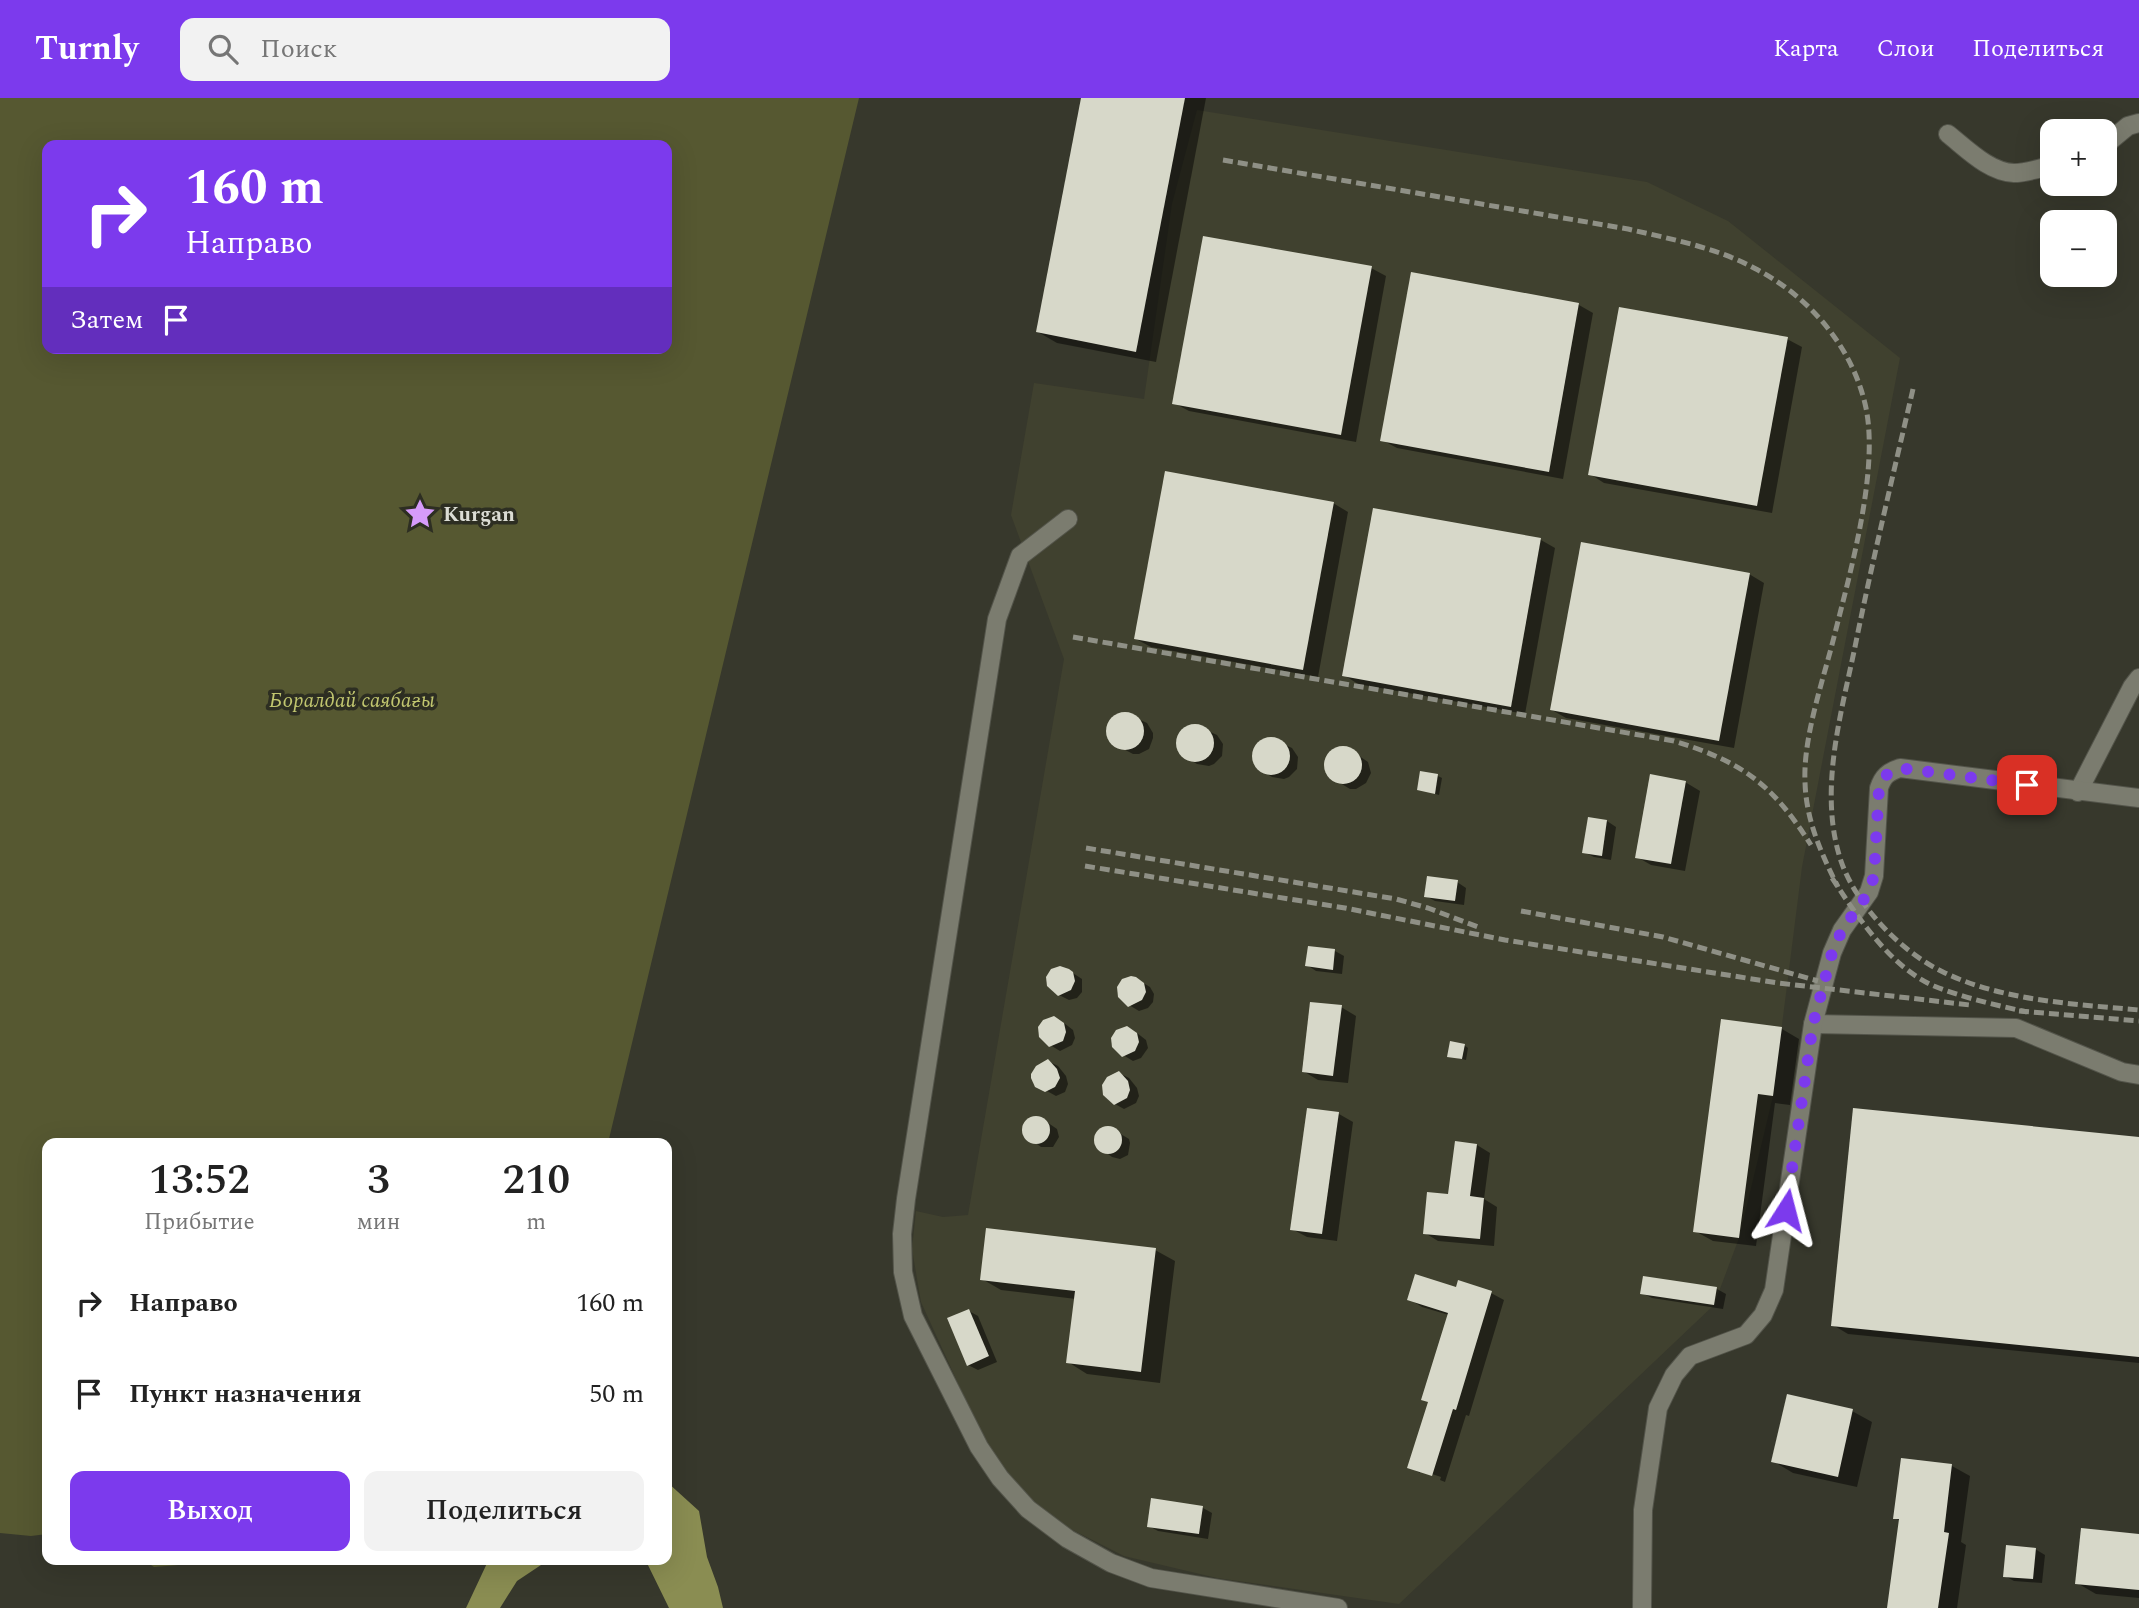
<!DOCTYPE html>
<html lang="ru">
<meta charset="utf-8">
<style>
body{margin:0;font-family:Spectral,serif;background:#f2f2f2;color:#222;height:100vh;display:flex;flex-direction:column;font-size:26px;white-space:nowrap}
*{box-sizing:border-box;margin:0}
p{font-size:23px;color:#767676}
.icon{flex:none;width:38px;height:38px;fill:none;stroke:currentColor;stroke-width:2;stroke-linecap:round;stroke-linejoin:round}
.map{position:relative;flex:1;overflow:hidden}
.sheet{position:absolute;left:42px;top:1040px;width:630px;height:427px;display:flex;flex-direction:column;background:#fff;border-radius:14px;box-shadow:0 7px 28px #0002}
.sheet>*{flex:none}
.hud{position:absolute;left:42px;top:42px;width:630px;height:214px;border-radius:14px;box-shadow:0 7px 28px #0002;background:#7c3aed;color:#fff;overflow:hidden}
.controls{position:absolute;left:2040px;top:21px;display:grid;gap:14px}
.controls a{display:grid;place-items:center;width:77px;height:77px;border-radius:14px;background:#fff;box-shadow:0 7px 28px #0002;font-size:35px}
.pin{position:absolute;display:grid;place-items:center;width:60px;height:60px;color:#fff;margin:-30px;border-radius:14px;box-shadow:0 4px 10px #0006}
.me{position:absolute;width:77px;margin:-38px;rotate:9deg;stroke-linejoin:round;filter:drop-shadow(0 0 5px #0008)}
.turn{display:flex;align-items:center;gap:24px;height:147px;padding:0 28px;font-size:32px}
.turn .icon{width:91px;height:91px;stroke-width:2.5}
.turn b{display:block;font-size:49px;line-height:60px}
.then{display:flex;align-items:center;height:66px;padding:0 28px;background:#0003;gap:14px;font-size:26px}
.eta{display:flex;justify-content:space-evenly;align-items:center;height:119px;text-align:center}
.eta b{font-size:42px;font-weight:600;line-height:49px}
.button{display:flex;gap:14px;margin-top:auto;padding:14px 28px}
.button a{flex:1;height:80px;border-radius:14px;background:#7c3aed;color:#fff;font-size:28px;font-weight:600;line-height:80px;text-align:center}
.button a+a{background:#f2f2f2;color:#222}
ul{padding:0;list-style:none}
li{display:flex;align-items:center;gap:21px;height:91px;padding:0 28px}
li div{flex:1}
li b{display:block;font-size:26px}
li em{font-style:normal}
header{display:flex;align-items:center;gap:42px;box-sizing:border-box;height:98px;padding:0 35px;background:#7c3aed;color:#fff}
header strong{font-size:33px}
nav{display:flex;gap:38px;margin-inline-start:auto;font-size:24px}
.search{width:490px;height:63px;background:#f2f2f2;display:flex;align-items:center;gap:18px;box-sizing:border-box;padding:0 24px;border-radius:14px;color:#767676;font-size:26px}
.map>svg:first-child{display:block}
.built{fill:#40412f}
.green{fill:#565831;fill-rule:evenodd}
.water{fill:#8a8d52}
.shadow{fill:#0007}
.building{fill:#d7d8c9}
.lines{fill:none;stroke-linecap:round;stroke-linejoin:round}
.street-casing{stroke:#53544a;stroke-width:20}
.street{stroke:#7b7c6f;stroke-width:18}
.rail{stroke:#8f9086;stroke-width:5;stroke-dasharray:10 5;stroke-linecap:butt}
.route{stroke:#7c3aed;stroke-width:12;stroke-dasharray:0 21.6}
.labels{text-anchor:middle;stroke-width:7;stroke-linejoin:round;paint-order:stroke}
.poi-label{font-size:21px;font-weight:bold;fill:#dbdcd4;stroke:#2d2e22;text-anchor:start}
.park-label{font-size:21px;font-style:italic;fill:#c1c66f;stroke:#2d2e22}
</style>
<header>
<strong>Turnly</strong>
<div class="search"><svg class="icon" aria-label="search" viewBox="0 0 24 24"><circle cx="10" cy="10" r="6"/><path d="M15 15l6 6"/></svg>Поиск</div>
<nav><a>Карта</a><a>Слои</a><a>Поделиться</a></nav>
</header>
<div class="map">
<svg width="2139" height="1510" viewBox="0 0 2139 1510">
<rect width="100%" height="100%" fill="#37382c"/>
<polygon class="built" points="1197,12 1647,84 1728,123 1900,260 1802,769 1773,998 1739,1140 1714,1207 1399,1506 1217,1480 1124,1458 1051,1421 1005,1377 982,1338 921,1204 912,1151 916,1113 943,1119 968,1117 1064,561 1011,417 1034,285 1144,301 1172,106"/>
<g class="green">
<path d="M0 0H859L608 1045H47V1436L31 1438 0 1435ZM47 47H667V250H47Z"/>
<polygon points="142,1461 217,1461 215,1464 154,1469"/>
</g>
<g class="water">
<polygon points="667,1384 699,1413 707,1459 718,1489 723,1510 669,1510 645,1461 667,1461"/>
<polygon points="489,1461 550,1461 517,1483 500,1510 466,1510"/>
</g>
<g class="shadow">
<polygon points="1083,0 1206,0 1156,264 1057,245 1038,234"/>
<polygon points="1371,170 1386,178 1356,344 1189,313 1174,305"/>
<polygon points="1412,176 1579,207 1593,215 1563,381 1397,350 1382,342"/>
<polygon points="1787,241 1802,249 1772,415 1604,385 1590,376"/>
<polygon points="1333,405 1348,414 1318,579 1151,549 1136,541"/>
<polygon points="1374,412 1541,442 1555,450 1525,616 1358,586 1344,577"/>
<polygon points="1749,476 1764,485 1734,650 1566,620 1552,612"/>
<polygon points="1125,615 1147,625 1153,635 1153,640 1149,651 1139,656 1133,656 1112,645 1108,634 1108,628 1115,619"/>
<polygon points="1195,627 1217,637 1223,646 1222,658 1214,666 1209,668 1197,666 1187,660 1179,652 1178,646 1180,635 1190,628"/>
<polygon points="1270,640 1292,650 1298,659 1297,671 1289,679 1284,681 1272,679 1262,673 1254,665 1253,659 1256,648 1265,641"/>
<polygon points="1337,651 1349,651 1368,664 1371,675 1366,685 1356,691 1350,691 1330,679 1327,674 1326,663 1328,658"/>
<polygon points="1438,678 1442,680 1439,697 1419,691"/>
<polygon points="1685,684 1700,693 1685,773 1651,767 1637,759"/>
<polygon points="1589,721 1607,723 1616,729 1611,762 1594,759 1584,754"/>
<polygon points="1457,784 1466,790 1464,807 1435,803 1426,798"/>
<polygon points="1335,853 1344,858 1342,876 1316,873 1307,867"/>
<polygon points="1065,870 1082,881 1082,894 1077,900 1069,902 1059,897"/>
<polygon points="1140,883 1150,889 1154,896 1153,904 1148,910 1139,913 1129,907"/>
<polygon points="1341,909 1356,918 1348,985 1318,982 1303,973"/>
<polygon points="1064,925 1073,932 1075,940 1072,947 1060,953 1050,947"/>
<polygon points="1782,931 1799,941 1790,1007 1775,1005 1756,1148 1713,1143 1695,1133"/>
<polygon points="1137,935 1146,942 1148,950 1141,960 1133,963 1123,957"/>
<polygon points="1464,947 1468,950 1466,962 1449,958"/>
<polygon points="1048,963 1058,968 1066,978 1068,986 1065,994 1056,998 1036,987"/>
<polygon points="1119,975 1129,980 1137,990 1139,998 1136,1005 1124,1011 1115,1006"/>
<polygon points="1339,1016 1353,1024 1337,1143 1307,1139 1292,1131"/>
<polygon points="1038,1018 1057,1031 1059,1039 1053,1049 1041,1049 1025,1037 1026,1025 1032,1020"/>
<polygon points="1109,1029 1129,1041 1130,1045 1128,1057 1120,1061 1112,1059 1096,1047 1095,1039 1100,1032"/>
<polygon points="2139,1040 2139,1265 1848,1236 1833,1227"/>
<polygon points="1477,1047 1490,1055 1484,1101 1497,1109 1494,1148 1438,1143 1425,1135 1450,1098"/>
<polygon points="1155,1152 1175,1163 1160,1285 1087,1276 1068,1264 1076,1201 1001,1192 982,1181"/>
<polygon points="1717,1191 1726,1196 1723,1211 1652,1200 1642,1195"/>
<polygon points="1491,1195 1504,1202 1469,1318 1466,1317 1445,1384 1440,1382 1441,1379 1420,1372 1420,1375 1409,1369 1429,1304 1449,1217 1422,1209 1409,1201"/>
<polygon points="969,1213 978,1218 997,1264 978,1272 968,1267"/>
<polygon points="1852,1313 1872,1324 1857,1389 1793,1375 1773,1363"/>
<polygon points="1952,1368 1970,1378 1961,1444 1966,1447 1957,1510 1889,1510 1901,1423 1895,1420"/>
<polygon points="1203,1410 1212,1415 1208,1441 1158,1433 1149,1428"/>
<polygon points="2139,1438 2139,1500 2096,1496 2077,1485"/>
<polygon points="2035,1451 2045,1457 2042,1485 2014,1483 2005,1478"/>
</g>
<g class="building">
<polygon points="1081,0 1185,0 1136,254 1036,234"/>
<polygon points="1203,138 1372,168 1341,337 1172,306"/>
<polygon points="1411,174 1579,205 1549,374 1380,343"/>
<polygon points="1619,209 1788,239 1757,408 1588,377"/>
<polygon points="1165,373 1334,404 1303,572 1134,541"/>
<polygon points="1373,410 1541,440 1511,609 1342,578"/>
<polygon points="1581,444 1750,475 1719,643 1550,612"/>
<circle cx="1125" cy="633" r="19"/>
<circle cx="1195" cy="645" r="19"/>
<circle cx="1271" cy="658" r="19"/>
<circle cx="1343" cy="667" r="19"/>
<polygon points="1420,673 1438,676 1435,696 1417,692"/>
<polygon points="1650,676 1686,683 1671,766 1635,760"/>
<polygon points="1588,719 1607,722 1602,758 1582,755"/>
<polygon points="1427,778 1458,782 1455,803 1424,799"/>
<polygon points="1308,848 1335,851 1333,872 1305,868"/>
<polygon points="1060,868 1069,871 1073,874 1075,883 1071,892 1058,898 1047,888 1046,879 1051,871"/>
<polygon points="1131,878 1136,879 1144,885 1146,894 1142,902 1128,909 1118,899 1117,889 1122,881"/>
<polygon points="1310,904 1342,907 1333,978 1302,974"/>
<polygon points="1054,918 1064,925 1066,934 1063,943 1049,949 1039,939 1038,929 1043,922"/>
<polygon points="1721,921 1782,929 1773,998 1758,996 1739,1140 1693,1134"/>
<polygon points="1127,928 1137,935 1139,944 1135,953 1122,959 1112,949 1111,940 1116,932"/>
<polygon points="1450,943 1465,946 1462,961 1447,959"/>
<polygon points="1048,961 1057,971 1060,980 1055,989 1045,994 1035,989 1031,980 1031,976 1036,968"/>
<polygon points="1119,973 1128,983 1130,992 1127,1000 1114,1007 1103,997 1102,987 1107,979"/>
<polygon points="1307,1010 1339,1014 1322,1136 1290,1132"/>
<polygon points="1853,1010 2139,1039 2139,1259 1831,1228"/>
<circle cx="1036" cy="1032" r="14"/>
<circle cx="1108" cy="1042" r="14"/>
<polygon points="1455,1043 1477,1046 1470,1098 1484,1100 1480,1141 1423,1136 1427,1094 1448,1096"/>
<polygon points="986,1130 1156,1150 1141,1274 1066,1265 1075,1193 980,1182"/>
<polygon points="1415,1176 1456,1189 1458,1182 1492,1193 1456,1312 1453,1311 1432,1378 1407,1370 1428,1304 1421,1302 1448,1215 1407,1202"/>
<polygon points="1643,1178 1717,1189 1714,1207 1640,1196"/>
<polygon points="969,1211 989,1258 967,1268 947,1220"/>
<polygon points="1787,1296 1853,1311 1838,1379 1771,1364"/>
<polygon points="1901,1360 1952,1366 1944,1434 1949,1435 1938,1510 1887,1510 1899,1421 1893,1421"/>
<polygon points="1151,1400 1203,1408 1199,1436 1147,1429"/>
<polygon points="2081,1430 2139,1436 2139,1492 2075,1486"/>
<polygon points="2006,1447 2036,1450 2033,1481 2003,1479"/>
</g>
<g class="lines">
<defs>
<g id="street">
<path d="M1948 36C1967 51 1989 74 2014 75 2026 75 2041 70 2053 67"/>
<polyline points="2105,47 2128,28 2139,25"/>
<polyline points="1068,421 1020,458 997,521 906,1101 902,1136 903,1174 913,1218 979,1349 1000,1380 1028,1411 1068,1441 1111,1465 1151,1480 1338,1510"/>
<polyline points="2078,694 2132,589 2139,580"/>
<polyline points="1813,926 2016,930 2122,974 2139,977"/>
<path d="M1642 1510 1643 1412 1658 1310 1674 1277 1690 1258 1746 1237 1763 1217 1774 1192 1813 926 1832 855 1842 832 1869 794 1874 778 1879 690C1883 678 1888 674 1900 670L2139 700"/>
</g>
</defs>
<use href="#street" class="street-casing"/>
<use href="#street" class="street"/>
<g class="rail">
<path d="M1223 62 1628 131C1670 141 1715 149 1754 170 1809 198 1853 249 1866 310 1879 374 1850 475 1834 539 1823 583 1803 639 1805 684 1806 722 1821 755 1838 789"/>
<path d="M1913 291C1894 373 1874 456 1857 539 1843 610 1817 691 1841 763 1856 807 1901 854 1943 874 2003 903 2074 906 2139 912"/>
<path d="M1073 539 1674 643C1743 664 1773 687 1811 747"/>
<polyline points="1086,750 1396,801 1428,810 1478,829"/>
<polyline points="1085,768 1345,810 1505,842 1778,885 1970,907"/>
<path d="M1832 780C1857 818 1890 869 1934 888 1964 900 1996 907 2027 914"/>
<polyline points="1521,813 1663,839 1818,883"/>
<polyline points="2019,913 2139,923"/>
</g>
</g>
<g class="lines">
<path class="route" d="M1786 1112 1813 926 1832 855 1842 832 1869 794 1874 778 1879 690C1883 678 1888 674 1900 670L2027 687"/>
</g>
<defs>
<symbol id="sight-bare" viewBox="-9 -9 18 18"><path d="M0-6L1.8-2.2L6-1.7L2.9 1.2L3.7 5.4L0 3.3L-3.7 5.4L-2.9 1.2L-6-1.7L-1.8-2.2Z" fill="#d69bfa" stroke="#2d2e22" stroke-width="2.5" paint-order="stroke"/></symbol>
</defs>
<g fill-rule="evenodd">
<use href="#sight-bare" x="398" y="394" width="44" height="44"/>
</g>
<g class="labels">
<g class="poi-label">
<text x="443" y="423">Kurgan</text>
</g>
<g class="park-label">
<text x="352" y="609">Боралдай саябағы</text>
</g>
</g>
</svg>
<div class="controls">
<a>+</a>
<a>−</a>
</div>
<div class="pin" style="left:2027px;top:687px;background:#d93025"><svg class="icon" aria-label="arrive" viewBox="0 0 24 24"><path d="M6 21V4h12l-3 4 3 4H6"/></svg></div>
<svg class="me" style="left:1786px;top:1112px" viewBox="-20 -20 40 40"><path d="M0-17L14 15 0 8-14 15z" fill="#7c3aed" stroke="#fff" stroke-width="4"/></svg>
<div class="hud">
<div class="turn"><svg class="icon" aria-label="right" viewBox="0 0 24 24"><path d="M7 20v-9h11M14 6l5 5-5 5"/></svg><div><b>160 m</b>Направо</div></div>
<div class="then">Затем<svg class="icon" aria-label="arrive" viewBox="0 0 24 24"><path d="M6 21V4h12l-3 4 3 4H6"/></svg></div>
</div>
<section class="sheet">
<div class="eta">
<div><b>13:52</b><p>Прибытие</p></div>
<div><b>3</b><p>мин</p></div>
<div><b>210</b><p>m</p></div>
</div>
<ul>
<li><svg class="icon" aria-label="right" viewBox="0 0 24 24"><path d="M7 20v-9h11M14 6l5 5-5 5"/></svg><div><b>Направо</b></div><em>160 m</em></li>
<li><svg class="icon" aria-label="arrive" viewBox="0 0 24 24"><path d="M6 21V4h12l-3 4 3 4H6"/></svg><div><b>Пункт назначения</b></div><em>50 m</em></li>
</ul>
<div class="button"><a>Выход</a><a>Поделиться</a></div>
</section>
</div>
